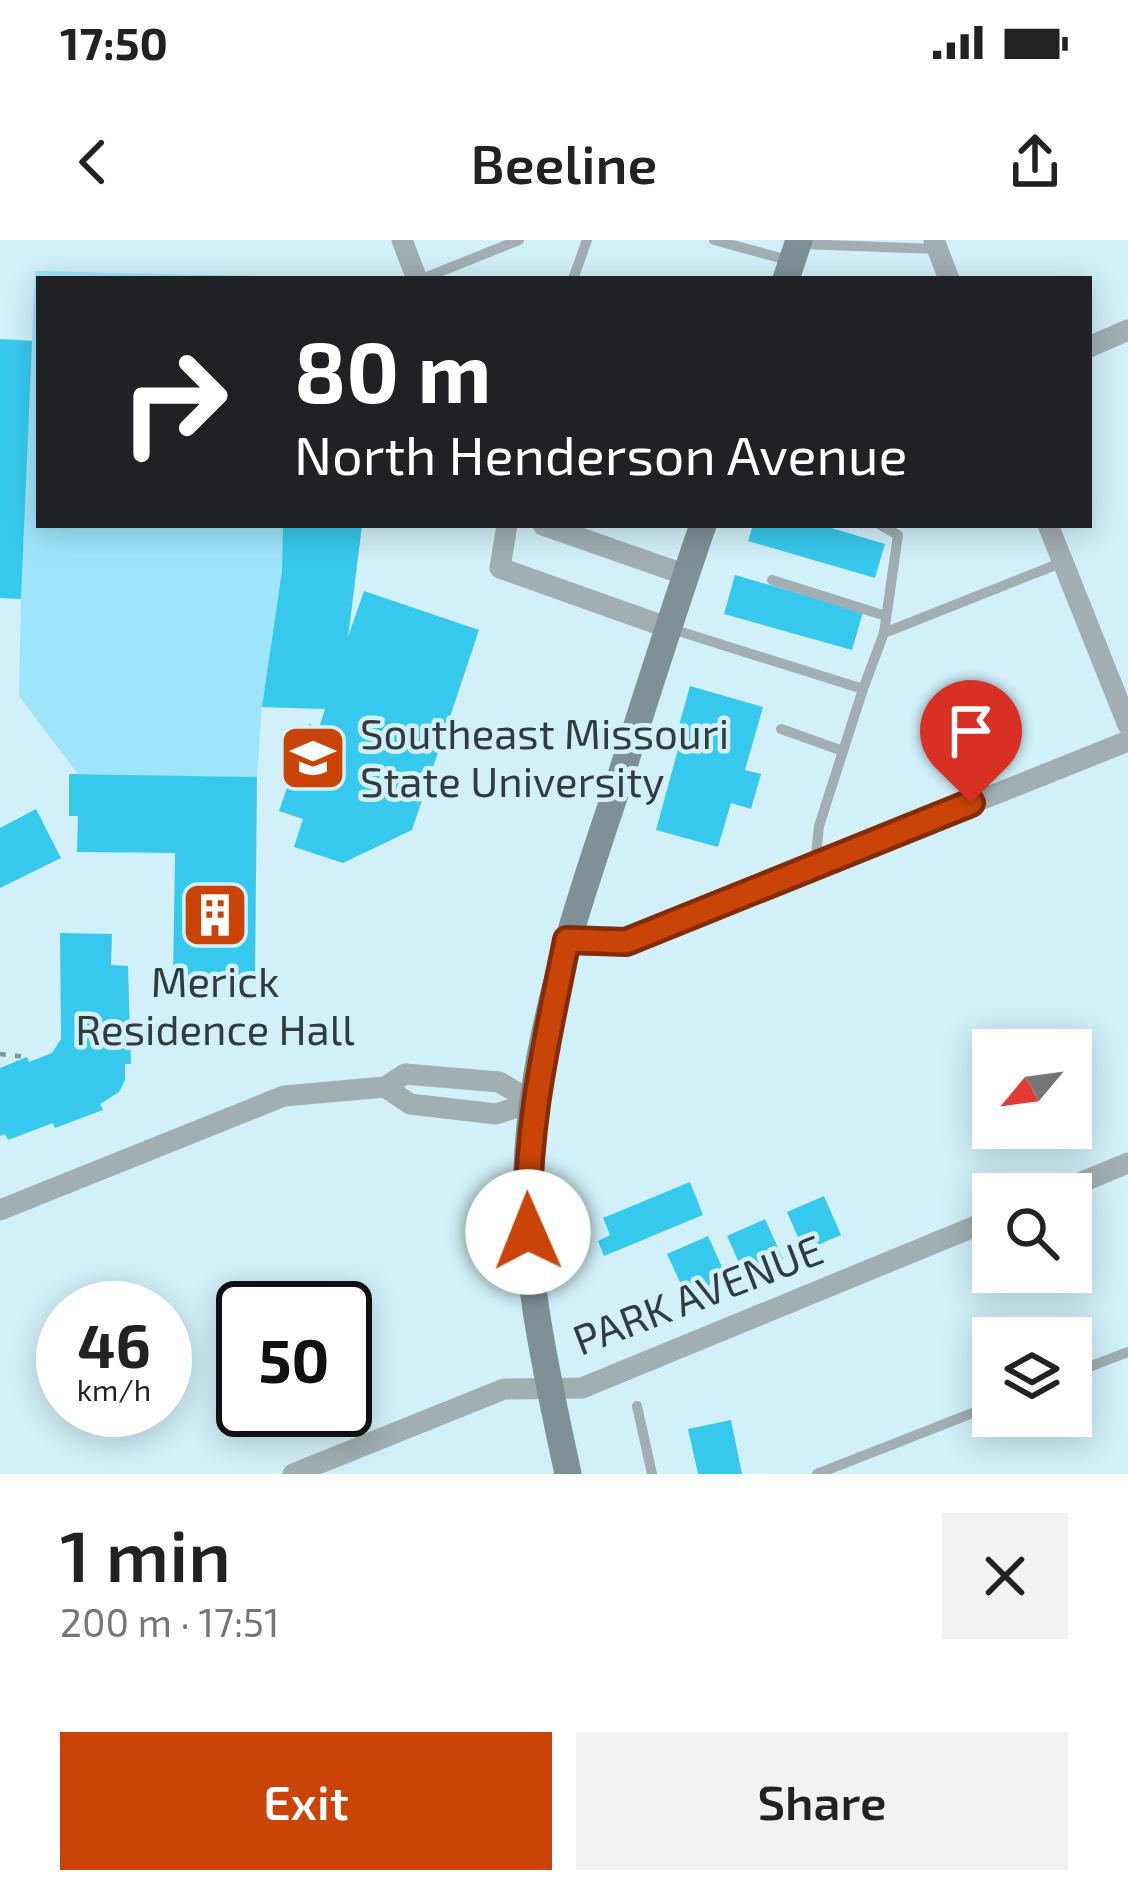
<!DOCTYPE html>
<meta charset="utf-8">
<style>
body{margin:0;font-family:"Exo 2",sans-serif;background:#f2f2f2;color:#222;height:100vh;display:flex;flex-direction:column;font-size:45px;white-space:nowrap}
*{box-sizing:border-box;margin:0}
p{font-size:39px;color:#767676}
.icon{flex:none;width:66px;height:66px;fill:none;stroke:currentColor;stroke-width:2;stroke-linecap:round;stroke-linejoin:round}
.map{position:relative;height:1234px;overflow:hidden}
.panel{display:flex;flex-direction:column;background:#fff;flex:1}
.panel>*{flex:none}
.hud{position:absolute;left:36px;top:36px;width:1056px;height:252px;border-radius:0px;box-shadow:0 6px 30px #0003;background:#202124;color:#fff;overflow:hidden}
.needle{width:78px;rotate:241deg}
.fabs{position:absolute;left:972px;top:789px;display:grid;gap:24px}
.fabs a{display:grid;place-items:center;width:120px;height:120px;border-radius:0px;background:#fff;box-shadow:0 6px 30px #0003;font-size:60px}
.speed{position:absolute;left:36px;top:1041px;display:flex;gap:24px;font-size:60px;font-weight:700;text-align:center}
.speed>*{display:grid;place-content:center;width:156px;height:156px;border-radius:50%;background:#fff;box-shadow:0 6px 30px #0003;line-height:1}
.speed small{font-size:30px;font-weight:400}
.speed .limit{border:6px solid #111;border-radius:18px;background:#fff;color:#111}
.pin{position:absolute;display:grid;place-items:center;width:102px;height:102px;color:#fff;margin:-123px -51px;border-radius:50% 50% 50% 0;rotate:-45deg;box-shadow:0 0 12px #0007}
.pin .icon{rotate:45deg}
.me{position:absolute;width:132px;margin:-66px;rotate:359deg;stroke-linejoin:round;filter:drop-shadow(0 0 9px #0008)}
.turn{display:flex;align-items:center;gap:42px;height:252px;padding:0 60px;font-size:54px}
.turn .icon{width:156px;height:156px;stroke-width:2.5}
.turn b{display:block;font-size:84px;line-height:102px}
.round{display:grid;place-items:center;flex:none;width:126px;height:126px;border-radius:0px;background:#f2f2f2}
.headline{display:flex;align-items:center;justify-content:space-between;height:204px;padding:0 60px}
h1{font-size:72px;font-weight:600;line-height:90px}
.action{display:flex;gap:24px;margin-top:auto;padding:24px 60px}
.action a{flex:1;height:138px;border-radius:0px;background:#ca4407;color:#fff;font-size:48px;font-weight:600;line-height:138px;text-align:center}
.action a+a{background:#f2f2f2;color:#222}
.status{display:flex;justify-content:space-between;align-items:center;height:84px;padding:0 60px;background:#fff;direction:ltr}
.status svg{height:33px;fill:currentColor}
header{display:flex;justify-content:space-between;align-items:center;height:156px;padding:0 60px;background:#fff;font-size:54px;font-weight:600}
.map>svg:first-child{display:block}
.green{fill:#9fe5fa}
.building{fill:#37c9ed}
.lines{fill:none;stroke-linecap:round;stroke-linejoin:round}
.path{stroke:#7f949b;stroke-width:4.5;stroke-dasharray:6 9;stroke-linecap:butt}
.lane{stroke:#a1aeb2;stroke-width:10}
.street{stroke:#a1aeb2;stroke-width:21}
.secondary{stroke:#7e9197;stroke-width:27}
.route-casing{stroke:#832c05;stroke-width:30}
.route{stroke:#ca4407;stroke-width:21}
.labels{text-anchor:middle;stroke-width:9;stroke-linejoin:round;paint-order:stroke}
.poi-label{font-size:42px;fill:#303c40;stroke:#d1f0fa;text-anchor:start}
.street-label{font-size:42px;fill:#303c40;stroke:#d1f0fa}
</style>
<div class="status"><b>17:50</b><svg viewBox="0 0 49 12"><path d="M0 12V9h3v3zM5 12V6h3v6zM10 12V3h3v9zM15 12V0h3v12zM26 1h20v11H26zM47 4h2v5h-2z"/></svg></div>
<header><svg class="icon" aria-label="back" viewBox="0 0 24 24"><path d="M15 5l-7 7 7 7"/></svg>Beeline<svg class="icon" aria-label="share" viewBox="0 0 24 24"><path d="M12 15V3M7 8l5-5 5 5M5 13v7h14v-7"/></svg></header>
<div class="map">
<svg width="1128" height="1234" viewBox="0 0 1128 1234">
<rect width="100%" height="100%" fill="#d1f0fa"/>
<polygon class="green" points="35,31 338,38 39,39 39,285 362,285 348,397 325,469 262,467 257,537 78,534 19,456 21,359 0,99 32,100"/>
<g class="building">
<polygon points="0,99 32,101 21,359 0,358"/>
<polygon points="283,285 362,285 348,397 364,351 479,390 412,590 343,623 294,607 303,579 279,571 309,484 319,488 325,469 262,467 282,331"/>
<polygon points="753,285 821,285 885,304 875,338 748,301"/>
<polygon points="735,335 863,372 852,410 724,374"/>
<polygon points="690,446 763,467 745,530 761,534 751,569 731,563 718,607 656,590 683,491 678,489"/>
<polygon points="69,534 257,537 255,739 173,738 175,613 77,612 78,576 69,576"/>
<polygon points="36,569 61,618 0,648 0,588"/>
<polygon points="60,693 112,694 111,725 128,726 131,824 125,824 125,840 119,852 100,864 103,870 55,888 53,883 8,900 5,894 0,896 0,828 27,817 29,822 52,813 61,799"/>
<polygon points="690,942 703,975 604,1016 598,1001 610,995 603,978"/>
<polygon points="824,956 841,995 804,1011 787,972"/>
<polygon points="765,979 783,1019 745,1036 727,996"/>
<polygon points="708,996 727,1038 686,1055 667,1014"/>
<polygon points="731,1180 742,1234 698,1234 688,1189"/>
</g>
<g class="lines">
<polyline class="path" points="0,814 27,817"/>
<g class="lane">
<polyline points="714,0 788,20"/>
<polyline points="801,4 937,9"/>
<polyline points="422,39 519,0"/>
<polyline points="573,39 587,0"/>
<polyline points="880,285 898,295 884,393"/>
<polyline points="772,340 886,376"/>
<polyline points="672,389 863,449 884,393 1063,322"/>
<polyline points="781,489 843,511"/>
<polyline points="815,624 819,586 863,449"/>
<polyline points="1071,1134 1128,1112"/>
<polyline points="637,1166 652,1234"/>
<polyline points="817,1234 993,1165"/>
</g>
<g class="street">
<polyline points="402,0 417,39"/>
<polyline points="934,0 949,39"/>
<polyline points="1089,107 1128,90"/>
<polyline points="507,285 500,328 669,388"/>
<polyline points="543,285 686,335"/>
<polyline points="1048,285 1128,485"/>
<polyline points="567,700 626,702 1128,501"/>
<polyline points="385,847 410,864 496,874 533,862"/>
<polyline points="1053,954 1128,923"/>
<polyline points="0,970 284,856 385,847 405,834 499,842 533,862"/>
<polyline points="293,1234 504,1149 582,1148 993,979"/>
</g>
<g class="secondary">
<polyline points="786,39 799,0"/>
<path d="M568 1234C547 1135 522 1028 527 927 532 802 573 680 612 563 642 470 671 377 703 285"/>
</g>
</g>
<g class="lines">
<defs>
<path id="route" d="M528 992C526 885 546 804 567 700L626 702 971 563"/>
</defs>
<use href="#route" class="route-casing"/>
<use href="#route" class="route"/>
</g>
<defs>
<symbol id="university-square" viewBox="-11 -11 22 22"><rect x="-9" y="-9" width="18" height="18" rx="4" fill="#ca4407" stroke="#d1f0fa"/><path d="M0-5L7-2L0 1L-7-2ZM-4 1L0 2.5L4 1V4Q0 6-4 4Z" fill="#fff"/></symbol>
<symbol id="building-square" viewBox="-11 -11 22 22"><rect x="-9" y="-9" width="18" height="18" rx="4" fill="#ca4407" stroke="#d1f0fa"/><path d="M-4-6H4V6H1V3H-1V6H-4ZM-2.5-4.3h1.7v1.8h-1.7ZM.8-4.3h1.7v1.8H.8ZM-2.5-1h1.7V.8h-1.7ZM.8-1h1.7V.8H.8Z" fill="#fff"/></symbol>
</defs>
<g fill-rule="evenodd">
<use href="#university-square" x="275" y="480" width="76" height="76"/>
<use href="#building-square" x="177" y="637" width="76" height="76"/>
</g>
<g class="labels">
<g class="poi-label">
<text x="360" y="509">Southeast Missouri<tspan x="360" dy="48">State University</tspan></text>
<text x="215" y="757" text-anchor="middle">Merick<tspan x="215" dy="48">Residence Hall</tspan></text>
</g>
<g class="street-label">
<text transform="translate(698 1055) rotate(-21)" y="15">PARK AVENUE</text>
</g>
</g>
</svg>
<div class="fabs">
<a><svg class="needle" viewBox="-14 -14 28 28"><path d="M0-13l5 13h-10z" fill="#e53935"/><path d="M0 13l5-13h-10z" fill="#767676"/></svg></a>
<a><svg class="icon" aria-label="search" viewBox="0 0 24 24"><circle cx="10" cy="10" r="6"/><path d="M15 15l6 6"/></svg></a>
<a><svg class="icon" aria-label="layers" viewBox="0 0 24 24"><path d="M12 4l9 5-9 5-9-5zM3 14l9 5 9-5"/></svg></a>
</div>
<div class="speed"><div>46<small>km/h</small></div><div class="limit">50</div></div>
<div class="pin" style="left:971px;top:563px;background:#d93025"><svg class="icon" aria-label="arrive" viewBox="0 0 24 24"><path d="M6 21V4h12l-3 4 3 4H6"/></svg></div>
<svg class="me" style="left:528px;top:992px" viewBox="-20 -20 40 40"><circle r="19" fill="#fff"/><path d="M0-13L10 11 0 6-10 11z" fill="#ca4407"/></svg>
<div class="hud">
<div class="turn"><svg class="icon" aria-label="right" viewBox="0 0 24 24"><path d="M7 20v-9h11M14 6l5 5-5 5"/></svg><div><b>80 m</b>North Henderson Avenue</div></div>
</div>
</div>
<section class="panel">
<div class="headline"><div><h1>1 min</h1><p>200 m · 17:51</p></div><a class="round"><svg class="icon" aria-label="close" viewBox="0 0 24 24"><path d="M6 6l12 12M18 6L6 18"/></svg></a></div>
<div class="action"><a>Exit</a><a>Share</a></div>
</section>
